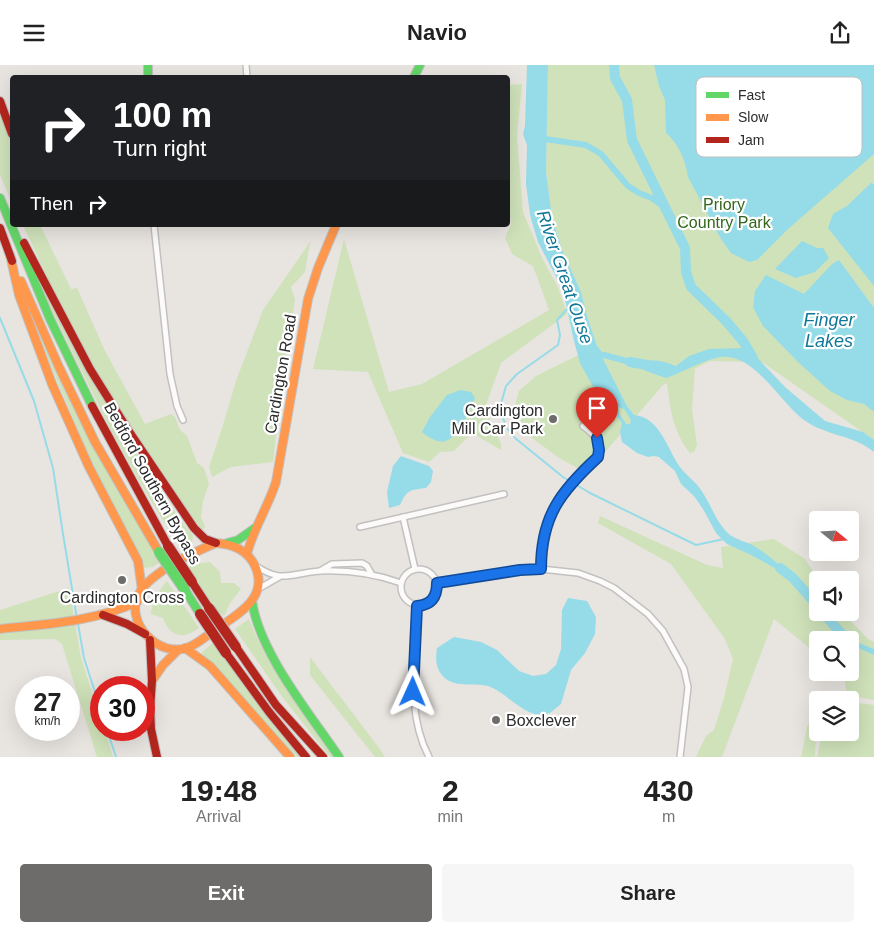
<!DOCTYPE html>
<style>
body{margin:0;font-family:Arial,sans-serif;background:#f6f6f6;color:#222;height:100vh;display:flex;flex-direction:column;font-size:19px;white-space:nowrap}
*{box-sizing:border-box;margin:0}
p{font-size:16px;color:#767676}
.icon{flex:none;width:28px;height:28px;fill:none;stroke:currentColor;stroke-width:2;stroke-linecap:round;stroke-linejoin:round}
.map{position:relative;height:692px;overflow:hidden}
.sheet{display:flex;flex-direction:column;background:#fff;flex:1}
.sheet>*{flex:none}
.hud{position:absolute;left:10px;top:10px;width:500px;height:152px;border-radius:5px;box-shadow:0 5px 20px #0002;background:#202124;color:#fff;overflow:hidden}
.needle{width:32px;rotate:108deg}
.tools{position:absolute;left:809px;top:446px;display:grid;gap:10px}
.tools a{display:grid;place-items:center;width:50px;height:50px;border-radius:5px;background:#fff;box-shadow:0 5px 20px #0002;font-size:25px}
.speed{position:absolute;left:15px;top:611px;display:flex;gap:10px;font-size:25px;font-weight:700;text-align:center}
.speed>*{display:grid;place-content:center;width:65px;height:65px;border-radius:50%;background:#fff;box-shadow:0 5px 20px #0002;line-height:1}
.speed small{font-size:12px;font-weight:400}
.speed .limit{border:8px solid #d22;background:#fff;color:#111}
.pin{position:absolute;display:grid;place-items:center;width:42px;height:42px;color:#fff;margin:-51px -21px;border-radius:50% 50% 50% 0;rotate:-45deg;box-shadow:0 0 5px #0007}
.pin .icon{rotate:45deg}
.me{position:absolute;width:55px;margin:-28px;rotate:1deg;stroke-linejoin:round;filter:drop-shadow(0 0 4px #0008)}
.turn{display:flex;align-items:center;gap:18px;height:105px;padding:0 20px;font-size:22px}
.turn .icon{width:65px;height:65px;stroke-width:2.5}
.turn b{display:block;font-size:35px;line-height:42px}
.then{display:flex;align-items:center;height:48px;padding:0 20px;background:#0003;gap:10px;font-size:19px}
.eta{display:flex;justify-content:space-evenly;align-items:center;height:85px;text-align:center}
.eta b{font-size:30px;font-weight:600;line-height:35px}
.cta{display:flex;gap:10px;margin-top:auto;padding:10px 20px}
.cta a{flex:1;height:58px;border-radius:5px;background:#6d6c6a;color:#fff;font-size:20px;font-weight:600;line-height:58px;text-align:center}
.cta a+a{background:#f6f6f6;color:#222}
header{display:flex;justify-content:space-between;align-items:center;height:65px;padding:0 20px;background:#fff;font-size:22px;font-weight:600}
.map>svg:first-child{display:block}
.green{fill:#cfe2ba}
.water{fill:#96dbe8;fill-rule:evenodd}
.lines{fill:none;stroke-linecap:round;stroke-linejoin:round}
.stream{stroke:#96dbe8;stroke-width:2}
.canal{stroke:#96dbe8;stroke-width:6}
.river{stroke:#96dbe8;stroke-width:10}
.street-casing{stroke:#c2c1c1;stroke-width:8}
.fast-casing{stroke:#c2c1c1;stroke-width:10}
.slow-casing{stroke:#c2c1c1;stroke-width:10}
.jam-casing{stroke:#c2c1c1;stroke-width:10}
.street{stroke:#fcfbfa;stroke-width:5}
.fast{stroke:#63d668;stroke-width:8}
.slow{stroke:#ff974d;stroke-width:8}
.jam{stroke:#b3261e;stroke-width:8}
.fast-bridge-casing{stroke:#c0bfbe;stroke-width:12;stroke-linecap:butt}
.jam-bridge-casing{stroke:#c0bfbe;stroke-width:12;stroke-linecap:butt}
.fast-bridge{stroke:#63d668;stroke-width:10}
.jam-bridge{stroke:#b3261e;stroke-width:10}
.route-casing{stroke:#114b97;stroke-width:12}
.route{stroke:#1a73e8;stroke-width:9}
.poi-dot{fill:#6d6c6a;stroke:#fff;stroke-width:2}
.labels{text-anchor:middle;stroke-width:4.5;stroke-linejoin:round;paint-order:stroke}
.park-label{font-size:16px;fill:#32661c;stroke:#fff}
.street-label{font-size:16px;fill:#2b2b2b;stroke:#fff}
.poi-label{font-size:16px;fill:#2b2b2b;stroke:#fff;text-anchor:end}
.water-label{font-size:18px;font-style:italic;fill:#179;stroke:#fff}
.key{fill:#fff;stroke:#bfbfbf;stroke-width:1}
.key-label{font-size:14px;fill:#2b2b2b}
</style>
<header><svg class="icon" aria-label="menu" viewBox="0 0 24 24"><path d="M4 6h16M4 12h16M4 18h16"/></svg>Navio<svg class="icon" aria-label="share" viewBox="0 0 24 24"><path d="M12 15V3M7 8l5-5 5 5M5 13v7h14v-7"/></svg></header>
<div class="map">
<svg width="874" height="692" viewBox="0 0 874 692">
<rect width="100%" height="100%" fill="#e8e4e0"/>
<g class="green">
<path d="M548 0H874V375L762 297 710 296 692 305 695 304 692 344 697 380 694 387 690 388C673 367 670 343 667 318L663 320 587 408 559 393 520 364 513 347 519 326 536 311 597 281 587 251 581 227 562 185 552 152 546 107Z"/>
<polygon points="522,19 517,71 523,147 542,193 558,222 567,249 501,298 485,343 501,379 501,385 472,368 454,386 440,387 429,397 403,388 368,307 313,304 344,174 389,327 422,319 549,245 533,201 512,189 505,173 511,159 508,128 508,20"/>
<polygon points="0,48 12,77 12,138 0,110"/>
<polygon points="23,160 40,160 71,224 77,223 105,286 145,359 171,349 175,352 180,365 187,371 197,398 204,403 209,419 203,436 201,452 205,462 202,465 179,437 94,302 69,258"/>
<polygon points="310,177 305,207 291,222 295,235 282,319 273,397 231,402 212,412 209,402 223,360 236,316 263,245"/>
<path d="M42 221C76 284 110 347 149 407 163 429 177 451 193 471L192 477 181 484 148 431 111 365 40 222Z"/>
<polygon points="41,269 161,496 153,502 142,503 93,400 38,271"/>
<polygon points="600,451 707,500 723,503 721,482 774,474 805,494 819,515 818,515 818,548 843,548 868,574 874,577 874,635 847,630 844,611 840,608 850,608 850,575 818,575 817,589 774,554 722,692 696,692 706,671 714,665 724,633 733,594 725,574 671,499 598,458"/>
<polygon points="210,497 220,507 221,518 234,518 241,524 230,538 224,551 216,545 188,503 193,499"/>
<path d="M167 516 199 563C183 575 170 572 163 553L151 549C152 535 158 527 167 516Z"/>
<polygon points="69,523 81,593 101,655 101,665 105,665 113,692 97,692 62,579 55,574 0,575 0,545"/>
<path d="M249 554C268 605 305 648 335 692H330L283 633 235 564Z"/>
<polygon points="213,578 304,692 297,692 261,656 203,590 202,587"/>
<polygon points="310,592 379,683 385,692 375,692 310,610"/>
<polygon points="850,637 874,640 874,692 817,692 822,668 850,668"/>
<polygon points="817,640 815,692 801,692 807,662"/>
</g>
<g class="water">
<path d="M527 0H548L546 107 552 152 562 185 581 227 587 251 597 281 602 287 603 294 627 341 634 350C660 352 667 384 680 402 686 410 695 416 701 425 711 439 716 458 730 470 737 475 747 477 754 481 769 490 781 501 793 513L751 490 727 479 716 468 703 444 694 431 681 419 675 406 659 392 654 391 648 392 637 388 622 377 620 367 622 358 615 349 613 350 603 340 580 298 574 276 563 225 538 177 530 150 526 119 527 80 523 69 525 61ZM618 342 624 344 631 355 630 359H626L619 348Z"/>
<path d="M654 0H874V89L788 164 757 195 749 197 731 188 721 174 688 112C686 96 678 78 666 68L665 35 659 21Z"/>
<polygon points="871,118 874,119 874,221 828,163 833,149 847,141"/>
<polygon points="802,176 817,183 823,183 829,193 815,207 796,213 775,204"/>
<polygon points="839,195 874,243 874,347 864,339 847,335 830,326 798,297 763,261 753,242 755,226 766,210 804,229 832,199"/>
<path d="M749 283 765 301 785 322 825 356 863 367 874 375V387C854 370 826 371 804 355 781 338 753 287 721 292 702 295 684 307 666 313L646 306 640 302 641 298C654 293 663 296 676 301L689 291 709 284Z"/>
<path d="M460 325 471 327 475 333C472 342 467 350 463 358 451 378 442 383 422 367L430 352 447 330Z"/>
<path d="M401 391 429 401 433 406 431 417 426 423C409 425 407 425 400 440L389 443 387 427 393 401Z"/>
<path d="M568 533 587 536 596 552 595 569 585 588 571 605 561 639 550 648C546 649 540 650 535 649 517 644 505 627 488 621 475 617 458 623 446 614 436 606 435 595 437 583L454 572 481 577 497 585 519 606 533 611 546 609 556 600 561 584 562 545Z"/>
<polygon points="822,548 838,564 856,577 874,584 874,590 850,579 850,575 842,574"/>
</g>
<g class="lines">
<g class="stream">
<polyline points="568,243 557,255 560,270 558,280 517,309 506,321 502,335 501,348 507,363 515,373 563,412 590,428 696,480 724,474"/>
<polyline points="0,253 34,336 53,403 63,469 77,554"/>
<polyline points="78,559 84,593 101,646"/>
<polyline points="107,665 116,692"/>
</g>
<g class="canal">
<polyline points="538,73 586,80 601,89 628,121 639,128 652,133 667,144"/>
<polyline points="604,290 630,297"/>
</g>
<g class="river">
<polyline points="614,0 615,13 627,35 632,75 685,183 686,207 691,222 726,256 743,276 753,293"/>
<polyline points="630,297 653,301"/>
<polyline points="780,503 792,512 818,541"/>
<polyline points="823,548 847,575"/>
</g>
<defs>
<g id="street">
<polyline points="246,0 247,12"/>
<polyline points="154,160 170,309 177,341 183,355"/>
<polyline points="403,452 415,504"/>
<polyline points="360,462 504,429"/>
<path d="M256 501C283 519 291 508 320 506 347 505 376 509 401 518"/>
<circle cx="419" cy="522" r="18"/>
<path d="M541 504C541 451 561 426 598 392 601 376 595 370 583 361"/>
<polyline points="320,506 332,499 362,498 367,501 372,510"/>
<polyline points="437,518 520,505 541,504 578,508 600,516 614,523 648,549 663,566 684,604 688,622 680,692"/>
<polyline points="258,524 279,512"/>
<path d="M417 541C417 591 404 644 429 692"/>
</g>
<g id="fast">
<polyline points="148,0 148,12"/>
<polyline points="414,12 420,0"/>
<polyline points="0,133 50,254 92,341"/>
<polyline points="227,478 238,475 255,463"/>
<polyline points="185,525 200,549"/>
<path d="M252 536C259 587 310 649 339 692"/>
</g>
<g id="slow">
<polyline points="10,190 19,230 52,319 89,402 138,496 142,525"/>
<polyline points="21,216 59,302 95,377 159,487"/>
<path d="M216 478C232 479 246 484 254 499 271 532 238 549 215 565 206 571 199 578 189 582 159 595 122 556 140 527 152 507 194 487 216 478Z"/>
<path d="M247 489C253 464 268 442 276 417L308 234 318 203 336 160"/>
<path d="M0 564C47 559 93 557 137 537"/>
<polyline points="185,583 210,601 290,692"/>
<polyline points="152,616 163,600 177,586"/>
</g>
<g id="jam">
<polyline points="0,36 12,69"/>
<polyline points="0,163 12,196"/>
<polyline points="24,178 90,304 128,365 194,463 205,474 216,478"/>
<polyline points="92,341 168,481"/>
<polyline points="192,517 209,543"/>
<polyline points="103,550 127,559 145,569"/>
<polyline points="150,575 152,616 150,644 151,664 157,692"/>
<polyline points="236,582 276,640 323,692"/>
<polyline points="226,588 269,647 306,692"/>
</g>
</defs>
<use href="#street" class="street-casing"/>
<use href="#fast" class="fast-casing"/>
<use href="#slow" class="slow-casing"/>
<use href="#jam" class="jam-casing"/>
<use href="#street" class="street"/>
<use href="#fast" class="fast"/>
<use href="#slow" class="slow"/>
<use href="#jam" class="jam"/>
<defs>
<polyline id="fast-bridge" points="159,487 185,525"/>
<g id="jam-bridge">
<polyline points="168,481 192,517"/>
<polyline points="209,543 236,582"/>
<polyline points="200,549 226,588"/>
</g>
</defs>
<use href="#fast-bridge" class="fast-bridge-casing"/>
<use href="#jam-bridge" class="jam-bridge-casing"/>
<use href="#fast-bridge" class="fast-bridge"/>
<use href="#jam-bridge" class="jam-bridge"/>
</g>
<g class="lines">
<defs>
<path id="route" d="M413 627 417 541C431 540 437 532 437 518L520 505 541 504C541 451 561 426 598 392L599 385 597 373"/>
</defs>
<use href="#route" class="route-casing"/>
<use href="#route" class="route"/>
</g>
<g class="poi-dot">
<circle cx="553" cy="354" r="5"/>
<circle cx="122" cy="515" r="5"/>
<circle cx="496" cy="655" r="5"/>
</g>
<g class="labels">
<g class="park-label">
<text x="724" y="145">Priory<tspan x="724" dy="18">Country Park</tspan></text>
</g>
<g class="street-label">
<text transform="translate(280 309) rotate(-80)" y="6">Cardington Road</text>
<text transform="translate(153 418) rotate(61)" y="6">Bedford Southern Bypass</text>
</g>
<g class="poi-label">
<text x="543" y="351">Cardington<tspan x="543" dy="18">Mill Car Park</tspan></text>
<text x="122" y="538" text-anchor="middle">Cardington Cross</text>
<text x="506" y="661" text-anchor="start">Boxclever</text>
</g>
<g class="water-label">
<text transform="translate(565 212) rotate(71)" y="6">River Great Ouse</text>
<text x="829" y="261">Finger<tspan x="829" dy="21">Lakes</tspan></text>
</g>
</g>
<rect x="696" y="12" width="166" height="80" rx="8" class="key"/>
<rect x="706" y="27" width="23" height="6" fill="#63d668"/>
<rect x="706" y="49" width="23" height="7" fill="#ff974d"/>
<rect x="706" y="72" width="23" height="6" fill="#b3261e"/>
<g class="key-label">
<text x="738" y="35">Fast</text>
<text x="738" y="57">Slow</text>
<text x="738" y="80">Jam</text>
</g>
</svg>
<div class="tools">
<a><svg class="needle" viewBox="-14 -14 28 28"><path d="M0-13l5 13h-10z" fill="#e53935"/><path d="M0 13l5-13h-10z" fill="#767676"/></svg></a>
<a><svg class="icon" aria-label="sound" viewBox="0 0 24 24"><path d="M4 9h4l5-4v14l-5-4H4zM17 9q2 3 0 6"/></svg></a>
<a><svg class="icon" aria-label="search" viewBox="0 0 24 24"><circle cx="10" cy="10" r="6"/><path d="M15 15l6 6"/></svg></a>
<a><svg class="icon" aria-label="layers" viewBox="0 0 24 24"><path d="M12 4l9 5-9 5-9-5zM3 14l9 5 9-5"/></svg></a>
</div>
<div class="speed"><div>27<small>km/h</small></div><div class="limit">30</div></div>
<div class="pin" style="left:597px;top:373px;background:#d93025"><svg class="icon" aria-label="arrive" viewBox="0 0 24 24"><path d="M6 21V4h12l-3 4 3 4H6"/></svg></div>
<svg class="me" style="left:413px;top:627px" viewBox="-20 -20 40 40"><path d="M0-17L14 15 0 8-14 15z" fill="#1a73e8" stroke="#fff" stroke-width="4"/></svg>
<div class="hud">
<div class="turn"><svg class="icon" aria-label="right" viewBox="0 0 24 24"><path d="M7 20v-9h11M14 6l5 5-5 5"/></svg><div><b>100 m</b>Turn right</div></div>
<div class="then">Then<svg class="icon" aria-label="right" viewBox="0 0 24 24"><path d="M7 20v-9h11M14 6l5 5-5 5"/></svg></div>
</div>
</div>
<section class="sheet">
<div class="eta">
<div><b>19:48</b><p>Arrival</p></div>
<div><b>2</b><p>min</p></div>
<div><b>430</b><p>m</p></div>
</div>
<div class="cta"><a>Exit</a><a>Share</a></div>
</section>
